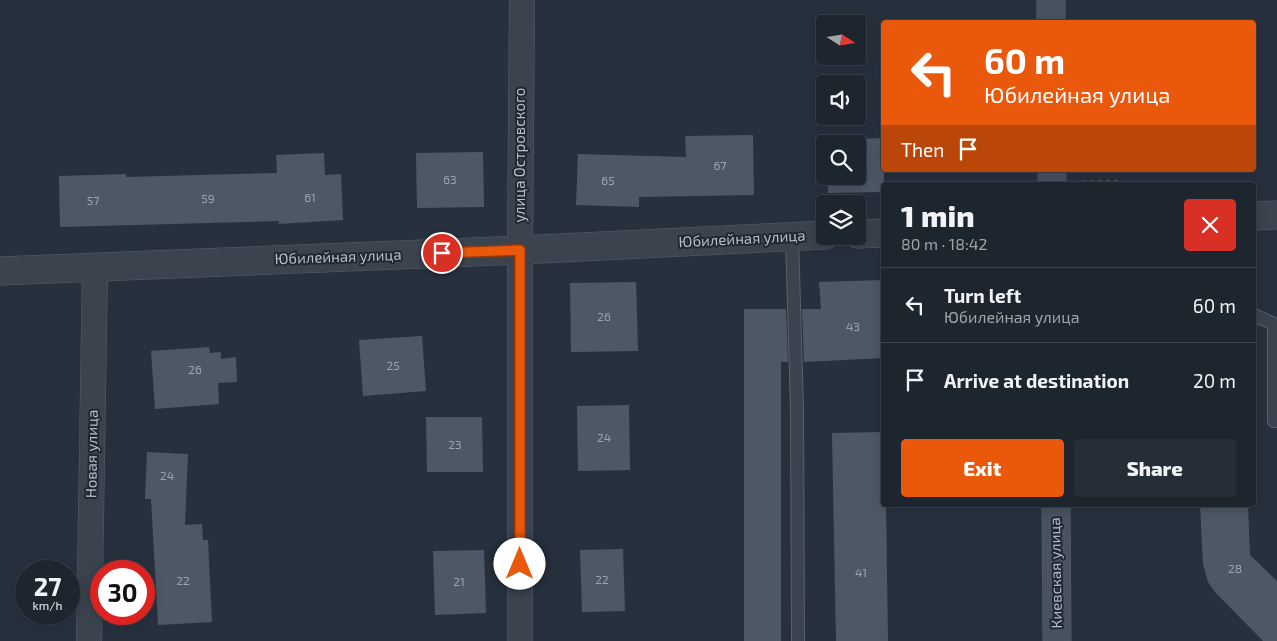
<!DOCTYPE html>
<meta charset="utf-8">
<style>
body{margin:0;font-family:"Exo 2",sans-serif;background:#252d36;color:#f1f3f6;height:100vh;display:flex;flex-direction:column;font-size:19px;white-space:nowrap}
*{box-sizing:border-box;margin:0}
p{font-size:16px;color:#a0a5aa}
.icon{flex:none;width:28px;height:28px;fill:none;stroke:currentColor;stroke-width:2;stroke-linecap:round;stroke-linejoin:round}
.map{position:relative;flex:1;overflow:hidden}
.drawer{position:absolute;left:881px;top:182px;width:375px;height:325px;display:flex;flex-direction:column;background:#1d252e;border-radius:5px;box-shadow:0 2px 12px #0003,0 0 0 1px #3b424a}
.drawer>*{flex:none}
.banner{position:absolute;left:881px;top:20px;width:375px;height:152px;border-radius:5px;box-shadow:0 2px 12px #0003,0 0 0 1px #3b424a;background:#ea580c;color:#fff;overflow:hidden}
.needle{width:32px;rotate:102deg}
.tools{position:absolute;left:816px;top:15px;display:grid;gap:10px}
.tools a{display:grid;place-items:center;width:50px;height:50px;border-radius:5px;background:#1d252e;box-shadow:0 2px 12px #0003,0 0 0 1px #3b424a;font-size:25px}
.speed{position:absolute;left:15px;top:560px;display:flex;gap:10px;font-size:25px;font-weight:700;text-align:center}
.speed>*{display:grid;place-content:center;width:65px;height:65px;border-radius:50%;background:#1d252e;box-shadow:0 2px 12px #0003,0 0 0 1px #3b424a;line-height:1}
.speed small{font-size:12px;font-weight:400}
.speed .limit{border:8px solid #d22;background:#fff;color:#111}
.pin{position:absolute;display:grid;place-items:center;width:42px;height:42px;color:#fff;margin:-21px;border:2px solid #fff;border-radius:50%;box-shadow:0 1px 5px #0007}
.me{position:absolute;width:55px;margin:-28px;rotate:0deg;stroke-linejoin:round;filter:drop-shadow(0 0 4px #0008)}
.turn{display:flex;align-items:center;gap:18px;height:105px;padding:0 20px;font-size:22px}
.turn .icon{width:65px;height:65px;stroke-width:2.5}
.turn b{display:block;font-size:35px;line-height:42px}
.then{display:flex;align-items:center;height:48px;padding:0 20px;background:#0003;gap:10px;font-size:19px}
.round{display:grid;place-items:center;flex:none;width:52px;height:52px;border-radius:5px;background:#252d36}
.overview{display:flex;align-items:center;justify-content:space-between;height:85px;padding:0 20px}
h1{font-size:30px;font-weight:800;line-height:38px}
.cta{display:flex;gap:10px;margin-top:auto;padding:10px 20px}
.cta a{flex:1;height:58px;border-radius:5px;background:#ea580c;color:#fff;font-size:20px;font-weight:800;line-height:58px;text-align:center}
.cta a+a{background:#252d36;color:#f1f3f6}
ul{padding:0;list-style:none}
li{display:flex;align-items:center;gap:15px;height:75px;padding:0 20px;border-top:1px solid #3b424a}
li div{flex:1}
li b{display:block;font-size:19px}
li em{font-style:normal}
.map>svg:first-child{display:block}
.building{fill:#4d5866}
.lines{fill:none;stroke-linecap:round;stroke-linejoin:round}
.service-casing{stroke:#58616c;stroke-width:14}
.minor-casing{stroke:#58616c;stroke-width:26}
.tertiary-casing{stroke:#58616c;stroke-width:29}
.secondary-casing{stroke:#58616c;stroke-width:29}
.path{stroke:#485b5e;stroke-width:3;stroke-dasharray:4 4;stroke-linecap:butt}
.service{stroke:#3a434e;stroke-width:12}
.minor{stroke:#3a434e;stroke-width:25}
.tertiary{stroke:#3a434e;stroke-width:28}
.secondary{stroke:#495260;stroke-width:28}
.route-casing{stroke:#983908;stroke-width:12}
.route{stroke:#ea580c;stroke-width:9}
.labels{text-anchor:middle;stroke-width:4;stroke-linejoin:round;paint-order:stroke}
.number-label{font-size:12px;fill:#9ca4b0}
.street-label{font-size:15px;fill:#b7bec9;stroke:#1f2833}
</style>
<div class="map">
<svg width="1277" height="641" viewBox="0 0 1277 641">
<rect width="100%" height="100%" fill="#27313e"/>
<g class="building">
<polygon points="753,135 754,195 639,197 639,207 576,205 578,154 686,157 685,136"/>
<polygon points="884,138 884,192 828,193 828,176 858,176 858,144 827,144 827,140"/>
<polygon points="483,152 484,207 417,208 416,153"/>
<polygon points="324,153 325,175 341,174 343,220 279,224 279,221 60,227 59,176 126,174 126,177 277,173 276,155"/>
<polygon points="883,280 884,358 804,362 802,309 821,309 819,282"/>
<polygon points="636,282 638,351 571,352 570,283"/>
<polygon points="744,309 786,309 788,362 781,362 781,641 744,641"/>
<polygon points="422,336 426,391 363,396 359,340"/>
<polygon points="209,347 210,353 221,352 221,359 236,357 237,382 218,383 219,404 155,409 151,351"/>
<polygon points="629,405 630,470 578,471 577,406"/>
<polygon points="426,417 482,417 483,472 427,472"/>
<polygon points="884,432 884,505 886,505 888,641 836,641 832,433"/>
<polygon points="147,452 188,454 185,525 202,524 203,540 208,540 212,622 158,625 151,499 145,499"/>
<polygon points="1200,505 1248,505 1250,555 1277,581 1277,641 1263,641 1215,592 1208,582 1203,564"/>
<polygon points="623,549 625,611 582,612 580,550"/>
<polygon points="484,550 486,613 435,615 433,551"/>
</g>
<g class="lines">
<defs>
<g id="service">
<polyline points="792,237 797,408 798,641"/>
<polyline points="1254,315 1274,324 1274,421 1277,421"/>
</g>
<g id="minor">
<polyline points="89,641 95,267"/>
<polyline points="520,641 520,250 522,0"/>
</g>
<g id="tertiary">
<polyline points="1254,216 1277,215"/>
<polyline points="858,234 884,233"/>
<polyline points="0,271 520,250 825,235"/>
</g>
<g id="secondary">
<polyline points="1051,0 1051,22"/>
<polyline points="1052,170 1052,185"/>
<polyline points="1056,505 1057,641"/>
</g>
</defs>
<use href="#service" class="service-casing"/>
<use href="#minor" class="minor-casing"/>
<use href="#tertiary" class="tertiary-casing"/>
<use href="#secondary" class="secondary-casing"/>
<g class="path">
<polyline points="1082,182 1117,181"/>
<polyline points="991,185 991,183 1021,183"/>
</g>
<use href="#service" class="service"/>
<use href="#minor" class="minor"/>
<use href="#tertiary" class="tertiary"/>
<use href="#secondary" class="secondary"/>
</g>
<g class="lines">
<defs>
<polyline id="route" points="442,253 520,250 520,564"/>
</defs>
<use href="#route" class="route-casing"/>
<use href="#route" class="route"/>
</g>
<g class="labels">
<g class="number-label">
<text x="720" y="170">67</text>
<text x="450" y="184">63</text>
<text x="608" y="185">65</text>
<text x="310" y="202">61</text>
<text x="208" y="203">59</text>
<text x="93" y="205">57</text>
<text x="604" y="321">26</text>
<text x="853" y="331">43</text>
<text x="393" y="370">25</text>
<text x="195" y="374">26</text>
<text x="604" y="442">24</text>
<text x="455" y="449">23</text>
<text x="167" y="480">24</text>
<text x="1235" y="573">28</text>
<text x="861" y="577">41</text>
<text x="602" y="584">22</text>
<text x="183" y="585">22</text>
<text x="459" y="586">21</text>
</g>
<g class="street-label">
<text transform="translate(520 155) rotate(-90)" y="5">улица Островского</text>
<text transform="translate(742 239) rotate(-3)" y="5">Юбилейная улица</text>
<text transform="translate(338 257) rotate(-2)" y="5">Юбилейная улица</text>
<text transform="translate(92 454) rotate(-89)" y="5">Новая улица</text>
<text transform="translate(1056 573) rotate(-91)" y="5">Киевская улица</text>
</g>
</g>
</svg>
<div class="tools">
<a><svg class="needle" viewBox="-14 -14 28 28"><path d="M0-13l5 13h-10z" fill="#e53935"/><path d="M0 13l5-13h-10z" fill="#a0a5aa"/></svg></a>
<a><svg class="icon" aria-label="sound" viewBox="0 0 24 24"><path d="M4 9h4l5-4v14l-5-4H4zM17 9q2 3 0 6"/></svg></a>
<a><svg class="icon" aria-label="search" viewBox="0 0 24 24"><circle cx="10" cy="10" r="6"/><path d="M15 15l6 6"/></svg></a>
<a><svg class="icon" aria-label="layers" viewBox="0 0 24 24"><path d="M12 4l9 5-9 5-9-5zM3 14l9 5 9-5"/></svg></a>
</div>
<div class="speed"><div>27<small>km/h</small></div><div class="limit">30</div></div>
<div class="pin" style="left:442px;top:253px;background:#d93025"><svg class="icon" aria-label="arrive" viewBox="0 0 24 24"><path d="M6 21V4h12l-3 4 3 4H6"/></svg></div>
<svg class="me" style="left:520px;top:564px" viewBox="-20 -20 40 40"><circle r="19" fill="#fff"/><path d="M0-13L10 11 0 6-10 11z" fill="#ea580c"/></svg>
<div class="banner">
<div class="turn"><svg class="icon" aria-label="left" viewBox="0 0 24 24"><path d="M17 20v-9H6M10 6l-5 5 5 5"/></svg><div><b>60 m</b>Юбилейная улица</div></div>
<div class="then">Then<svg class="icon" aria-label="arrive" viewBox="0 0 24 24"><path d="M6 21V4h12l-3 4 3 4H6"/></svg></div>
</div>
<section class="drawer">
<div class="overview"><div><h1>1 min</h1><p>80 m · 18:42</p></div><a class="round" style="background:#d93025;color:#fff"><svg class="icon" aria-label="close" viewBox="0 0 24 24"><path d="M6 6l12 12M18 6L6 18"/></svg></a></div>
<ul>
<li><svg class="icon" aria-label="left" viewBox="0 0 24 24"><path d="M17 20v-9H6M10 6l-5 5 5 5"/></svg><div><b>Turn left</b><p>Юбилейная улица</p></div><em>60 m</em></li>
<li><svg class="icon" aria-label="arrive" viewBox="0 0 24 24"><path d="M6 21V4h12l-3 4 3 4H6"/></svg><div><b>Arrive at destination</b></div><em>20 m</em></li>
</ul>
<div class="cta"><a>Exit</a><a>Share</a></div>
</section>
</div>
